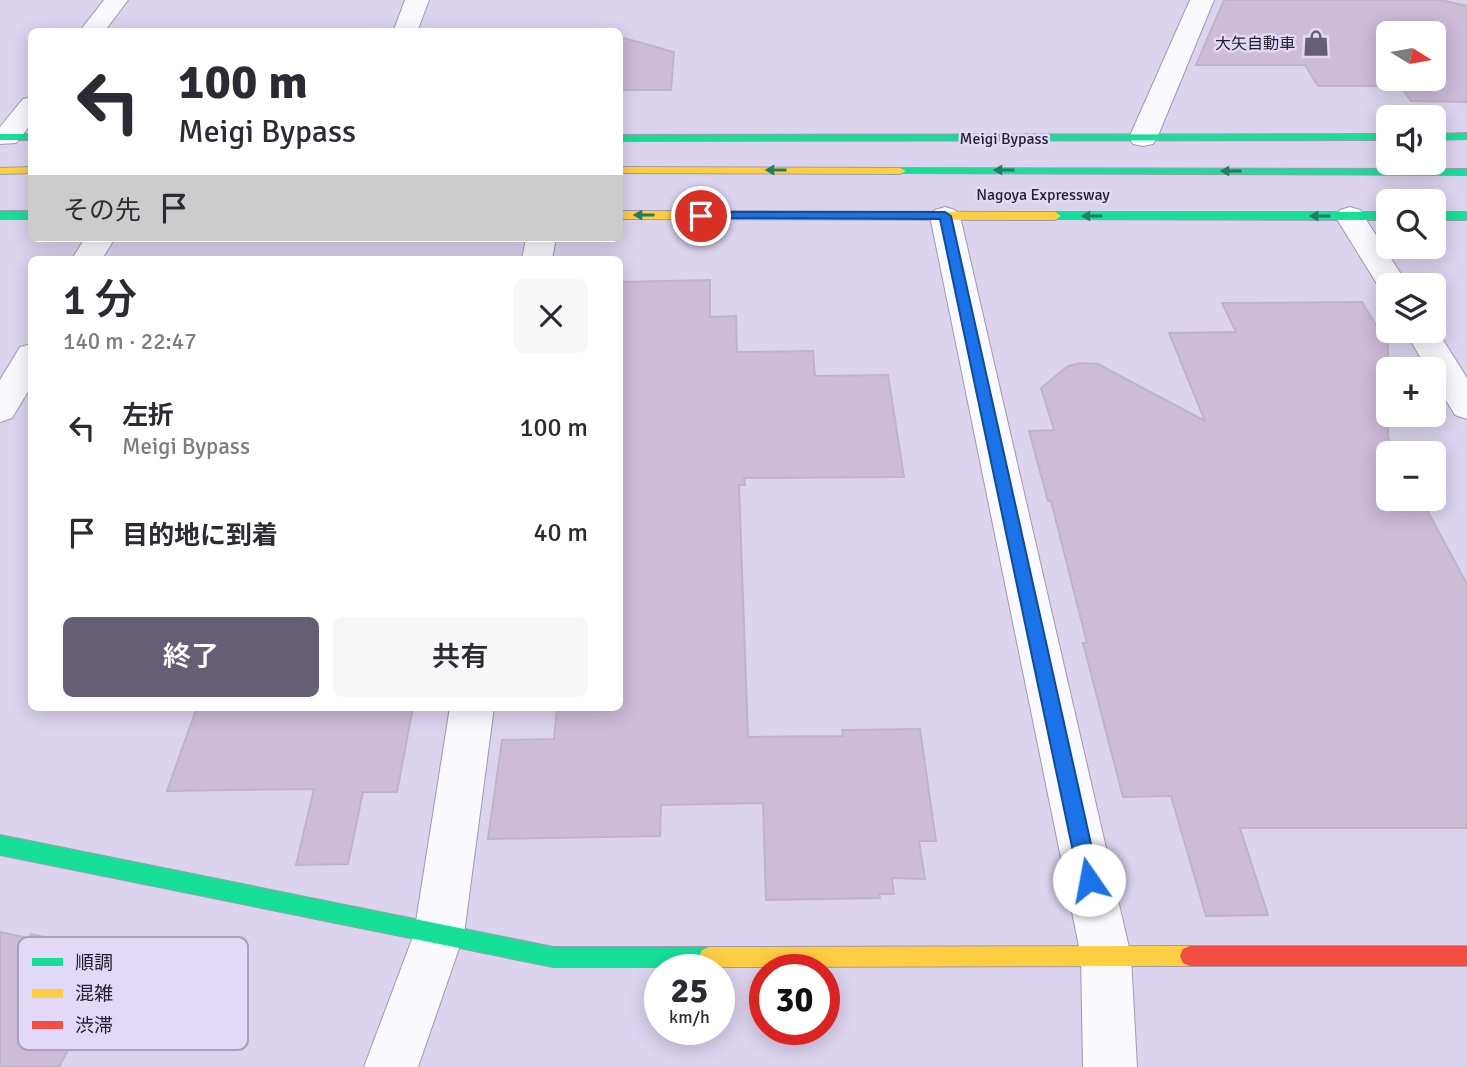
<!DOCTYPE html>
<html lang="ja">
<meta charset="utf-8">
<style>
body{margin:0;font-family:Signika,"Noto Sans JP",sans-serif;background:#f7f7f7;color:#2b2b33;height:100vh;display:flex;flex-direction:column;font-size:26px;white-space:nowrap}
*{box-sizing:border-box;margin:0}
p{font-size:23px;color:#7c7c81}
.icon{flex:none;width:38px;height:38px;fill:none;stroke:currentColor;stroke-width:2;stroke-linecap:round;stroke-linejoin:round}
.map{position:relative;flex:1;overflow:hidden}
.details{position:absolute;left:28px;top:256px;width:595px;height:455px;display:flex;flex-direction:column;background:#fff;border-radius:10px;box-shadow:0 4px 18px #0003}
.details>*{flex:none}
.banner{position:absolute;left:28px;top:28px;width:595px;height:214px;border-radius:10px;box-shadow:0 4px 18px #0003;background:#fff;color:#2b2b33;overflow:hidden}
.needle{width:46px;rotate:101deg}
.controls{position:absolute;left:1376px;top:21px;display:grid;gap:14px}
.controls a{display:grid;place-items:center;width:70px;height:70px;border-radius:10px;background:#fff;box-shadow:0 4px 18px #0003;font-size:35px}
.speed{position:absolute;left:644px;top:954px;display:flex;gap:14px;font-size:35px;font-weight:700;text-align:center}
.speed>*{display:grid;place-content:center;width:91px;height:91px;border-radius:50%;background:#fff;box-shadow:0 4px 18px #0003;line-height:1}
.speed small{font-size:18px;font-weight:400}
.speed .limit{border:10px solid #d22;background:#fff;color:#111}
.pin{position:absolute;display:grid;place-items:center;width:60px;height:60px;color:#fff;margin:-30px;border:4px solid #fff;border-radius:50%;box-shadow:0 2px 7px #0007}
.me{position:absolute;width:77px;margin:-38px;rotate:348deg;stroke-linejoin:round;filter:drop-shadow(0 0 5px #0008)}
.turn{display:flex;align-items:center;gap:24px;height:147px;padding:0 35px;font-size:32px}
.turn .icon{width:91px;height:91px;stroke-width:2.5}
.turn b{display:block;font-size:49px;line-height:60px}
.then{display:flex;align-items:center;height:66px;padding:0 35px;background:#0003;gap:14px;font-size:26px}
.round{display:grid;place-items:center;flex:none;width:74px;height:74px;border-radius:10px;background:#f7f7f7}
.overview{display:flex;align-items:center;justify-content:space-between;height:119px;padding:0 35px}
h1{font-size:42px;font-weight:600;line-height:52px}
.action{display:flex;gap:14px;margin-top:auto;padding:14px 35px}
.action a{flex:1;height:80px;border-radius:10px;background:#655e74;color:#fff;font-size:28px;font-weight:600;line-height:80px;text-align:center}
.action a+a{background:#f7f7f7;color:#2b2b33}
ul{padding:0;list-style:none}
li{display:flex;align-items:center;gap:21px;height:105px;padding:0 35px}
li div{flex:1}
li b{display:block;font-size:26px}
li em{font-style:normal}
.map>svg:first-child{display:block}
.building{fill:#ccbbd9;stroke:#beb4c8;stroke-width:2;fill-rule:evenodd}
.lines{fill:none;stroke-linecap:round;stroke-linejoin:round}
.street-casing{stroke:#a099ae;stroke-width:2}
.fast-casing{stroke:#a099ae;stroke-width:2}
.slow-casing{stroke:#a099ae;stroke-width:2}
.jam-casing{stroke:#a099ae;stroke-width:2}
.street{fill:#faf9fd;fill-rule:evenodd}
.fast{fill:#16e098;fill-rule:evenodd}
.slow{fill:#ffcf43;fill-rule:evenodd}
.jam{fill:#f24e42;fill-rule:evenodd}
.oneway{fill:#1e7f64}
.route{fill:#1a73e8;stroke:#114b97;stroke-width:2}
.labels{text-anchor:middle;stroke-width:5;stroke-linejoin:round;paint-order:stroke}
.far-poi-label{font-size:16px;fill:#251e31;stroke:#e2d9f8;text-anchor:end}
.far-street-label{font-size:16px;fill:#251e31;stroke:#e2d9f8}
.key{fill:#e2d9f8;stroke:#a9a1bc;stroke-width:2}
.key-label{font-size:19px;fill:#251e31}
</style>
<div class="map">
<svg width="1467" height="1067" viewBox="0 0 1467 1067">
<rect width="100%" height="100%" fill="#dcd4ef"/>
<g class="building">
<path d="M1224 0H1441L1467 6V102L1411 101 1400 86H1318L1305 65H1196ZM1388 33H1433V79H1388Z"/>
<polygon points="620,37 674,52 671,90 620,90"/>
<polygon points="710,280 710,317 736,316 737,352 813,351 815,376 888,375 904,477 744,478 745,485 739,485 748,737 843,736 842,730 920,729 936,841 919,841 925,879 892,878 894,894 879,894 880,898 766,900 763,803 661,805 660,836 488,839 502,740 554,739 557,707 620,707 620,282"/>
<polygon points="1362,302 1388,345 1388,438 1396,453 1388,453 1388,499 1421,499 1467,584 1467,828 1240,828 1268,915 1206,916 1171,796 1123,797 1083,643 1087,643 1051,501 1048,501 1029,431 1054,430 1041,388 1068,366 1081,363 1098,364 1205,421 1169,333 1236,332 1222,303"/>
<polygon points="197,707 413,707 397,792 363,792 348,864 296,865 314,789 167,791"/>
<polygon points="0,932 28,938 31,934 120,953 59,1067 0,1067"/>
</g>
<g class="lines">
<defs>
<g id="street">
<polygon points="104,0 128,0 104,32 79,32"/>
<polygon points="405,0 429,0 417,32 393,32"/>
<polygon points="1190,0 1214,0 1157,138 1153,144 1143,146 1133,144 1129,138"/>
<polygon points="32,97 32,123 16,143 0,144 0,127 23,99"/>
<polygon points="945,207 955,210 960,216 1131,956 1137,1067 1083,1067 1081,956 930,216 935,210"/>
<polygon points="1350,207 1360,210 1408,285 1388,285 1388,294 1382,292 1335,216 1340,210"/>
<polygon points="85,238 115,238 102,259 72,259"/>
<polygon points="526,238 556,238 552,259 522,259"/>
<polygon points="1433,324 1467,378 1467,419 1455,415 1433,379 1433,369 1427,369 1405,331 1433,331"/>
<polygon points="32,344 32,385 12,418 0,422 0,380 20,347"/>
<polygon points="450,707 494,707 464,934 418,1067 364,1067 414,934"/>
</g>
<g id="fast">
<polygon points="1467,133 1467,139 1433,140 1433,134"/>
<rect x="0" y="134" width="32" height="6"/>
<polygon points="1388,134 1388,140 620,141 620,135"/>
<polygon points="900,168 1467,169 1467,175 896,173 894,171"/>
<rect x="0" y="211" width="32" height="8"/>
<polygon points="1055,212 1388,212 1388,220 1051,219 1049,216"/>
<rect x="1433" y="212" width="34" height="8"/>
<polygon points="0,835 553,947 709,947 716,950 719,957 716,964 709,967 553,967 0,855"/>
</g>
<g id="slow">
<polygon points="32,167 32,173 0,174 0,168"/>
<polygon points="620,167 900,168 906,171 900,174 620,173"/>
<polygon points="620,211 1055,212 1061,216 1055,220 620,219"/>
<polygon points="1190,946 1197,949 1200,956 1197,963 1190,966 709,967 702,964 699,957 702,950 709,947"/>
</g>
<polygon id="jam" points="1190,946 1467,946 1467,966 1190,966 1183,963 1180,956 1183,949"/>
</defs>
<use href="#street" class="street-casing"/>
<use href="#fast" class="fast-casing"/>
<use href="#slow" class="slow-casing"/>
<use href="#jam" class="jam-casing"/>
<use href="#street" class="street"/>
<use href="#fast" class="fast"/>
<use href="#slow" class="slow"/>
<use href="#jam" class="jam"/>
</g>
<defs><path id="oneway-solid" d="M-6-.8H1V-3.2L6.5 0L1 3.2V.8H-6Z" transform="scale(1.75)"/></defs>
<g class="oneway">
<use href="#oneway-solid" transform="translate(776 170) rotate(-180)"/>
<use href="#oneway-solid" transform="translate(1004 170) rotate(-180)"/>
<use href="#oneway-solid" transform="translate(1231 171) rotate(-180)"/>
<use href="#oneway-solid" transform="translate(644 215) rotate(-180)"/>
<use href="#oneway-solid" transform="translate(1092 216) rotate(180)"/>
<use href="#oneway-solid" transform="translate(1320 216) rotate(180)"/>
</g>
<polygon class="route" points="701,212 945,212 951,216 1099,880 1096,887 1089,890 1082,887 1079,880 940,219 697,218 697,213"/>
<defs>
<symbol id="shop-bare" viewBox="-9 -9 18 18"><path d="M-5-2.5h2.3a2.7 3.5 0 0 1 5.4 0H5L5.5 6h-11ZM-1.5-2.5h3a1.5 2.3 0 0 0-3 0Z" fill="#655e74" stroke="#e2d9f8" stroke-width="2.5" paint-order="stroke"/></symbol>
</defs>
<g fill-rule="evenodd">
<use href="#shop-bare" x="1297" y="24" width="38" height="38"/>
</g>
<g class="labels">
<g class="far-poi-label">
<text x="1295" y="49">大矢自動車</text>
</g>
<g class="far-street-label">
<text x="1004" y="144">Meigi Bypass</text>
<text x="1043" y="200">Nagoya Expressway</text>
</g>
</g>
<rect x="18" y="937" width="230" height="113" rx="10" class="key"/>
<rect x="32" y="958" width="31" height="8" fill="#16e098"/>
<rect x="32" y="989" width="31" height="9" fill="#ffcf43"/>
<rect x="32" y="1021" width="31" height="8" fill="#f24e42"/>
<g class="key-label">
<text x="75" y="969">順調</text>
<text x="75" y="1000">混雑</text>
<text x="75" y="1032">渋滞</text>
</g>
</svg>
<div class="controls">
<a><svg class="needle" viewBox="-14 -14 28 28"><path d="M0-13l5 13h-10z" fill="#e53935"/><path d="M0 13l5-13h-10z" fill="#7c7c81"/></svg></a>
<a><svg class="icon" aria-label="sound" viewBox="0 0 24 24"><path d="M4 9h4l5-4v14l-5-4H4zM17 9q2 3 0 6"/></svg></a>
<a><svg class="icon" aria-label="search" viewBox="0 0 24 24"><circle cx="10" cy="10" r="6"/><path d="M15 15l6 6"/></svg></a>
<a><svg class="icon" aria-label="layers" viewBox="0 0 24 24"><path d="M12 4l9 5-9 5-9-5zM3 14l9 5 9-5"/></svg></a>
<a>+</a>
<a>−</a>
</div>
<div class="speed"><div>25<small>km/h</small></div><div class="limit">30</div></div>
<div class="pin" style="left:701px;top:216px;background:#d93025"><svg class="icon" aria-label="arrive" viewBox="0 0 24 24"><path d="M6 21V4h12l-3 4 3 4H6"/></svg></div>
<svg class="me" style="left:1089px;top:880px" viewBox="-20 -20 40 40"><circle r="19" fill="#fff"/><path d="M0-13L10 11 0 6-10 11z" fill="#1a73e8"/></svg>
<div class="banner">
<div class="turn"><svg class="icon" aria-label="left" viewBox="0 0 24 24"><path d="M17 20v-9H6M10 6l-5 5 5 5"/></svg><div><b>100 m</b>Meigi Bypass</div></div>
<div class="then">その先<svg class="icon" aria-label="arrive" viewBox="0 0 24 24"><path d="M6 21V4h12l-3 4 3 4H6"/></svg></div>
</div>
<section class="details">
<div class="overview"><div><h1>1 分</h1><p>140 m · 22:47</p></div><a class="round"><svg class="icon" aria-label="close" viewBox="0 0 24 24"><path d="M6 6l12 12M18 6L6 18"/></svg></a></div>
<ul>
<li><svg class="icon" aria-label="left" viewBox="0 0 24 24"><path d="M17 20v-9H6M10 6l-5 5 5 5"/></svg><div><b>左折</b><p>Meigi Bypass</p></div><em>100 m</em></li>
<li><svg class="icon" aria-label="arrive" viewBox="0 0 24 24"><path d="M6 21V4h12l-3 4 3 4H6"/></svg><div><b>目的地に到着</b></div><em>40 m</em></li>
</ul>
<div class="action"><a>終了</a><a>共有</a></div>
</section>
</div>
